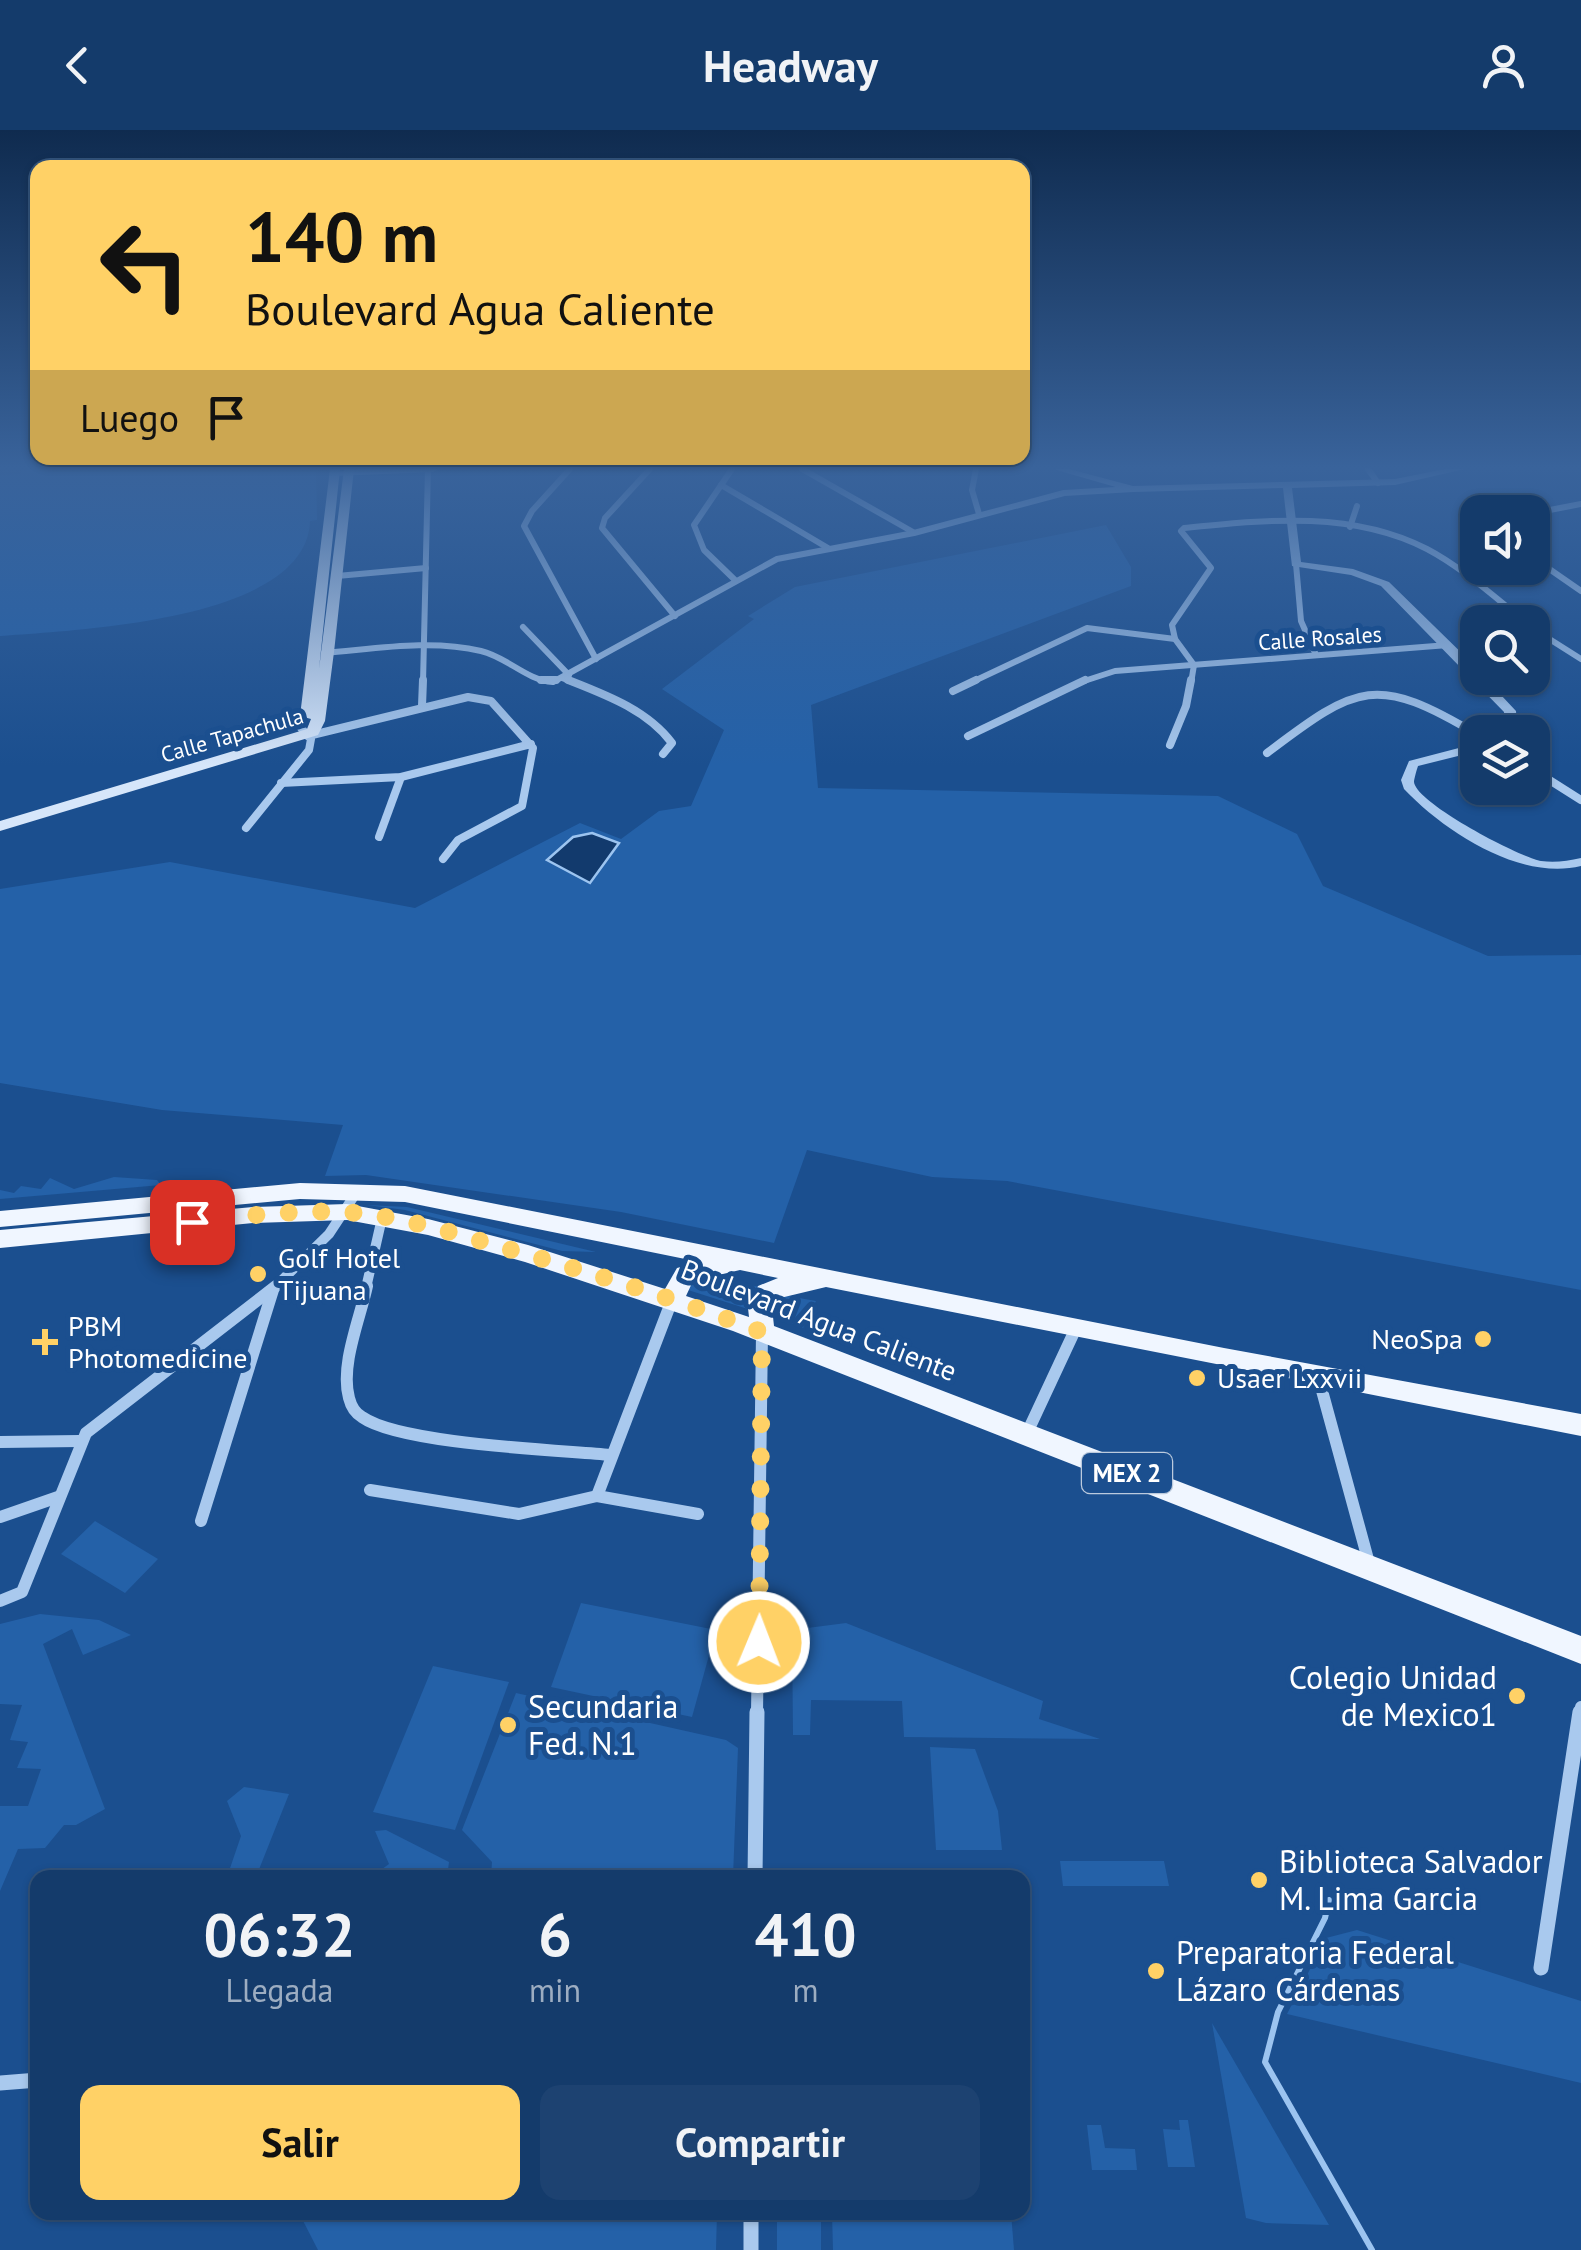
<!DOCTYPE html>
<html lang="es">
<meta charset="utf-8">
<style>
body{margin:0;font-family:"PT Sans",sans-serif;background:#1d4271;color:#f1f3f6;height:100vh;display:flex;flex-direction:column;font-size:38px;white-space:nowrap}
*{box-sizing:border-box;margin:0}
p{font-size:32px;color:#9dadc1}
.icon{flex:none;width:55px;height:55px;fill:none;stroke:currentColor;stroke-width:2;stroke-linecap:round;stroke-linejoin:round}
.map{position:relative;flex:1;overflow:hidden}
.drawer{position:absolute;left:30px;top:1740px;width:1000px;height:350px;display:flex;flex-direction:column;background:#143b6b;border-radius:20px;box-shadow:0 2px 8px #0004,0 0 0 2px #33557e}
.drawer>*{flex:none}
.guide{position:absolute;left:30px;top:30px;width:1000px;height:305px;border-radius:20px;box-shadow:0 2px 8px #0004,0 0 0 2px #33557e;background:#ffd166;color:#111;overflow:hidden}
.fabs{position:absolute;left:1460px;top:365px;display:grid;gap:20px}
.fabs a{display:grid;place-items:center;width:90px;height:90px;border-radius:20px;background:#143b6b;box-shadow:0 2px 8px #0004,0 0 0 2px #33557e;font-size:50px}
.pin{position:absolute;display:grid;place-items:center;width:85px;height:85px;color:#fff;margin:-42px;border-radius:20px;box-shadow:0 5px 15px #0006}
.me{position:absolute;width:110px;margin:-55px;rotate:1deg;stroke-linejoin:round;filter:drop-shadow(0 0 8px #0008)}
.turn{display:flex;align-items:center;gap:35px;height:210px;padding:0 50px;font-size:45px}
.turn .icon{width:130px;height:130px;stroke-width:2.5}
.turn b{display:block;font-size:70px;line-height:85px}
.then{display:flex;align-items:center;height:95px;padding:0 50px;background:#0003;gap:20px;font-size:38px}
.eta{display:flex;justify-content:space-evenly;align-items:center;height:170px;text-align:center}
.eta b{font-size:60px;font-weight:600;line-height:70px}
.primary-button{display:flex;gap:20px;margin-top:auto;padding:20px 50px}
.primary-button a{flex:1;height:115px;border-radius:20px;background:#ffd166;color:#111;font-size:40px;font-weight:600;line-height:115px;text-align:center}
.primary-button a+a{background:#1d4271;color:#f1f3f6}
header{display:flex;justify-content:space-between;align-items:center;height:130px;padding:0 50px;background:#143b6b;font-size:45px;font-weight:600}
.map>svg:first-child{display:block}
.green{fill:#2461a8}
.water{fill:#123a6d;stroke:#9cc4f0;stroke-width:2.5}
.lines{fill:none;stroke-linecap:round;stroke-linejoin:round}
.stream{stroke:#9cc4f0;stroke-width:6}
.minor-far4{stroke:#a9c9ee;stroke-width:6}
.minor-far3{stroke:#a9c9ee;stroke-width:8}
.minor-far2{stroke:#a9c9ee;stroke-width:10}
.minor-far1{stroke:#a9c9ee;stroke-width:12}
.minor{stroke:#a9c9ee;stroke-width:15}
.tertiary{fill:#a9c9ee;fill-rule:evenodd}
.secondary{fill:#d6e6fa;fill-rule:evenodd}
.primary{fill:#f0f6ff;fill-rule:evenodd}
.route{stroke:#ffd166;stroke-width:18;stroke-dasharray:0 32.4}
.poi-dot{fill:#ffd166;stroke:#1b4f8f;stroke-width:4}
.labels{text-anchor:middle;stroke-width:10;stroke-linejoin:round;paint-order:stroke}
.far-street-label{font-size:22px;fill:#fff;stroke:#1b4f8f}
.shield{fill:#1b4f8f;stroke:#bbcadd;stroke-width:2.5}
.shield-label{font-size:25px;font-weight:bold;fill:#fff}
.poi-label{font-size:28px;fill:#fff;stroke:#1b4f8f;text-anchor:start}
.street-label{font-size:28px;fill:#fff;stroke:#1b4f8f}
.near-poi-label{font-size:32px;fill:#fff;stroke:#1b4f8f;text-anchor:start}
</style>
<header><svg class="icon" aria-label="back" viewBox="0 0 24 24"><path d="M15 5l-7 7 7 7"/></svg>Headway<svg class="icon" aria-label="person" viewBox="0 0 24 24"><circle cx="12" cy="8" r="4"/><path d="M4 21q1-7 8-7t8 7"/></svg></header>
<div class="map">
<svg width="1581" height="2120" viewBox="0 0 1581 2120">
<rect width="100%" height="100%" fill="#1b4f8f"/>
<g class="green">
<path d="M23 339H316L317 390 310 391C307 492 72 500 0 506V345L20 344Z"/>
<polygon points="1106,395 1131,437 1131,456 811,575 818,658 1218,666 1297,704 1323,756 1488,826 1581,825 1581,1160 1081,1065 1007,1051 932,1047 807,1020 774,1113 621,1082 366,1045 325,1046 343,995 162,980 0,953 0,759 170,732 415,778 580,693 621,709 659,681 691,676 724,600 662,559 754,489 748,486 795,457"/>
<polygon points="114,1047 157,1050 161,1055 0,1069 0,1060 14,1063 21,1056 41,1059 50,1048 74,1059"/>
<polygon points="367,1075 407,1077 596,1122 562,1121 405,1080"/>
<polygon points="702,1146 760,1157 753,1163 751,1180 688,1160 692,1149"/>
<polygon points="788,1166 816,1171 803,1198 770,1184 773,1168"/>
<polygon points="95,1391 158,1429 125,1463 61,1424"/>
<polygon points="581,1473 716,1500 692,1587 551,1557"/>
<polygon points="40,1484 99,1490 131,1505 83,1525 72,1499 43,1514 105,1679 76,1695 64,1695 45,1718 18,1719 0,1761 0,1676 28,1676 41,1639 17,1638 28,1612 10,1610 22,1575 0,1574 0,1494"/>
<polygon points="846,1493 1043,1571 1039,1589 1100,1609 904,1607 902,1571 811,1570 810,1605 793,1605 792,1500"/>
<polygon points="433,1536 509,1552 455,1700 373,1682"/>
<polygon points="516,1563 726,1610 738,1618 733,1747 491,1747 492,1732 462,1700"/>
<polygon points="930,1617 975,1619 998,1681 1002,1720 936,1720"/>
<polygon points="244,1657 289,1664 256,1747 227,1747 241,1706 227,1671"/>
<polygon points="386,1700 449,1732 447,1747 371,1747 389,1734 375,1701"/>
<polygon points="1060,1731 1164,1731 1169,1756 1063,1756"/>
<polygon points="1357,1800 1581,1871 1581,1953 1287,1884 1326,1808"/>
<polygon points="1212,1893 1329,2095 1266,2093 1246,2088"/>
<polygon points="1179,1990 1188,1990 1195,2037 1168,2037 1163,1999 1180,2000"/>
<polygon points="1087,1995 1101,1995 1105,2018 1135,2019 1137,2040 1092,2040"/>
<polygon points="299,2083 717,2083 716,2120 318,2120"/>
<rect x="777" y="2083" width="44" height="37"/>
<polygon points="832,2083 1011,2083 1014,2120 833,2120"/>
</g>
<polygon class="water" points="592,703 619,713 590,753 547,730 573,707"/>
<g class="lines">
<polyline class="stream" points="1329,1770 1325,1788 1278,1882 1265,1932 1372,2120"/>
<g class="minor-far4">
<polyline points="570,339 532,381 524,396 596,529"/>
<polyline points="650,339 605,388 602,398 675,486"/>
<polyline points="732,339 694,395 704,420 736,451"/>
<polyline points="802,339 913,402"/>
<polyline points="976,339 972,360 979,384"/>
<polyline points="1368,339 1378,353"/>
<polyline points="721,355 828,418"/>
<polyline points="1350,397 1357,376"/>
<polyline points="1532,427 1581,461"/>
<polyline points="1533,427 1548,405 1534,383 1581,374"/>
<polyline points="1296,434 1301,491 1316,525"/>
<polyline points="337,446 426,438"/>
<polyline points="523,497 569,545"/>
<polyline points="1532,498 1581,529"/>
<path d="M324 523C375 519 430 509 481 521 507 527 526 550 553 552L777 429 914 403 1064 363 1133 359"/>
<path d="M1194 535 1175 509 1172 495 1211 438 1181 401 1184 398C1265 390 1351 380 1427 419 1463 438 1494 467 1526 492"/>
<polyline points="562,548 575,553"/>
<polyline points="423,553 428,339"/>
<polyline points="970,553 1087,498 1175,509"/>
<polyline points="1078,553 1115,541 1448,515"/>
<polyline points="1191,553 1194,535"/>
</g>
<g class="minor-far3">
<polyline points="541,550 556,550"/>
<path d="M568 550C606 565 647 580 672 613L663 624"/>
<polyline points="953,561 976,550"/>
<polyline points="422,576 423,550"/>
<polyline points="308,606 468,567 491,571 533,618 522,676 458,710 443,729"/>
<polyline points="968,606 1085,550"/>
<polyline points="1170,615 1186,576 1191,550"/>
<path d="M1267 623C1358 554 1376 544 1478 605"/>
<polyline points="1532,639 1581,670"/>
<polyline points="281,653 401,647 531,614"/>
<polyline points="246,698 309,620 311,609 301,598"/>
<polyline points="379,707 401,647"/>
</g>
<g class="minor-far2">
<polyline points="274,1158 329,1104 358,1060"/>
<polyline points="366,1158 382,1088"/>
</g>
<g class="minor-far1">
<path d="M367 1156C360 1189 340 1235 349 1268 351 1276 355 1283 362 1287 400 1314 557 1320 610 1325"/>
<polyline points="1318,1246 1369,1433"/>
<polyline points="1027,1303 1076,1198"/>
<polyline points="0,1312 80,1311"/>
<polyline points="370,1360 519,1384 597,1366 698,1384"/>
<polyline points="597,1366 672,1170"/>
<polyline points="0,1387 58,1367"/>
<polyline points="201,1391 273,1160"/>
<polyline points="0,1471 22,1462 86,1303 276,1156"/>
<polyline points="757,1584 762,1203"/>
<polyline points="1580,1584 1581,1577"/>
</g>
<g class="minor">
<polyline points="755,1748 757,1582"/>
<polyline points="1541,1838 1580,1582"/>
<polyline points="0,1953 38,1950"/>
<polyline points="751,2082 751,2120"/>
</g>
<g class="tertiary">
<polygon points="359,339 438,339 433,342 334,346 329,343"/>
<polygon points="1053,339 1069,339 1133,356 1395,349 1445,339 1465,339 1395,355 1292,358 1301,432 1353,439 1389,452 1478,539 1478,548 1485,548 1516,581 1517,598 1512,602 1499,602 1505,597 1504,582 1381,456 1351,445 1292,436 1283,358 1133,362"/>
<path d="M1478 613V621L1418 636C1417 639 1414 649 1414 652 1416 673 1519 727 1541 731 1555 733 1567 731 1581 728V736C1520 751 1445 702 1404 659L1401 650 1409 631Z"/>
</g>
<polygon class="secondary" points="330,339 340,339 319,539 344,339 354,339 334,522 325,591 318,605 0,701 0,691 307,599 311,589 300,586"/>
<path class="primary" d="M300 1053 405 1056 1224 1218 1581 1284V1306L826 1157 776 1169 772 1178 774 1196 1581 1506V1534L733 1201 525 1132 428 1105 347 1090 253 1093 0 1118V1100L253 1077 347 1074 428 1089 528 1115 665 1159 677 1138 700 1132 405 1072 300 1069 0 1097V1081ZM740 1140 778 1148 758 1156 748 1178 749 1187 686 1166 693 1151Z"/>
</g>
<linearGradient id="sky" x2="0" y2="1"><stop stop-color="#0f2b4f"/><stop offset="0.53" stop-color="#39639b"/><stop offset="1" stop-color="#39639b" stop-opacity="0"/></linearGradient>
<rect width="1581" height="636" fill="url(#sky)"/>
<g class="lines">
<path class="route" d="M192 1092C242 1086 294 1080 344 1082 397 1085 450 1102 501 1117 589 1142 676 1169 762 1202L759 1512"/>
</g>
<g class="poi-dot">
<circle cx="258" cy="1144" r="10"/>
<circle cx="1483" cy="1209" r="10"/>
<path d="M40 1197h10v10h10v10h-10v10h-10v-10h-10v-10h10z"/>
<circle cx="1197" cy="1248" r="10"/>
<circle cx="1517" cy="1566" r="10"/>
<circle cx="508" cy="1595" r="10"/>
<circle cx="1259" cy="1750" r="10"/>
<circle cx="1156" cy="1841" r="10"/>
</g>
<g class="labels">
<g class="far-street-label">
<text transform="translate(1320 508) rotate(-4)" y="8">Calle Rosales</text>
<text transform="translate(232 605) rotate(-16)" y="8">Calle Tapachula</text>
</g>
<rect class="shield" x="1082" y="1323" width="90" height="40" rx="8"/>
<g class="shield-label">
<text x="1127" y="1352">MEX 2</text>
</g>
<g class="poi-label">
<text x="278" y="1138">Golf Hotel<tspan x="278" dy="32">Tijuana</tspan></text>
<text x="68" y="1206">PBM<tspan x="68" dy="32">Photomedicine</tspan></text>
<text x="1463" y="1219" text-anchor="end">NeoSpa</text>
<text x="1217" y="1258">Usaer Lxxvii</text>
</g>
<g class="street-label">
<text transform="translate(819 1190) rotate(21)" y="10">Boulevard Agua Caliente</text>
</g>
<g class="near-poi-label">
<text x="1497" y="1559" text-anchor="end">Colegio Unidad<tspan x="1497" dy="37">de Mexico1</tspan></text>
<text x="528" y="1588">Secundaria<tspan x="528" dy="37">Fed. N.1</tspan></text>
<text x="1279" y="1743">Biblioteca Salvador<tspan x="1279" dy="37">M. Lima Garcia</tspan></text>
<text x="1176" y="1834">Preparatoria Federal<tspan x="1176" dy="37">Lázaro Cárdenas</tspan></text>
</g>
</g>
</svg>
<div class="fabs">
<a><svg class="icon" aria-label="sound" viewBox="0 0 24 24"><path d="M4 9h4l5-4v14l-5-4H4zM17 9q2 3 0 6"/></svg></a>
<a><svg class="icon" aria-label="search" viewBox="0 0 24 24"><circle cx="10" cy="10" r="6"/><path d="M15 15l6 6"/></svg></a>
<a><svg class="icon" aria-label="layers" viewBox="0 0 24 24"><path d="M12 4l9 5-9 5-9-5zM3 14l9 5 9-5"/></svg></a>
</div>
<div class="pin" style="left:192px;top:1092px;background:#d93025"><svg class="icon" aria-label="arrive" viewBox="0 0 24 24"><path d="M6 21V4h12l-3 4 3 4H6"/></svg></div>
<svg class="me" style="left:759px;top:1512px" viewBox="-20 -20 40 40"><circle r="17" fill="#ffd166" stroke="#fff" stroke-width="3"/><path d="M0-11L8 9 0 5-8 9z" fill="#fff"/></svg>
<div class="guide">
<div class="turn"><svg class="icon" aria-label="left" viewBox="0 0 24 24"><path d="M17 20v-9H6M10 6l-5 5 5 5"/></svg><div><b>140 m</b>Boulevard Agua Caliente</div></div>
<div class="then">Luego<svg class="icon" aria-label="arrive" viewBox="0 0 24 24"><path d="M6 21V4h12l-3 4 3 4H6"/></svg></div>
</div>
<section class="drawer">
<div class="eta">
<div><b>06:32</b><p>Llegada</p></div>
<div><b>6</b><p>min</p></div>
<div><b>410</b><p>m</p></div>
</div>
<div class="primary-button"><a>Salir</a><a>Compartir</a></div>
</section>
</div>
